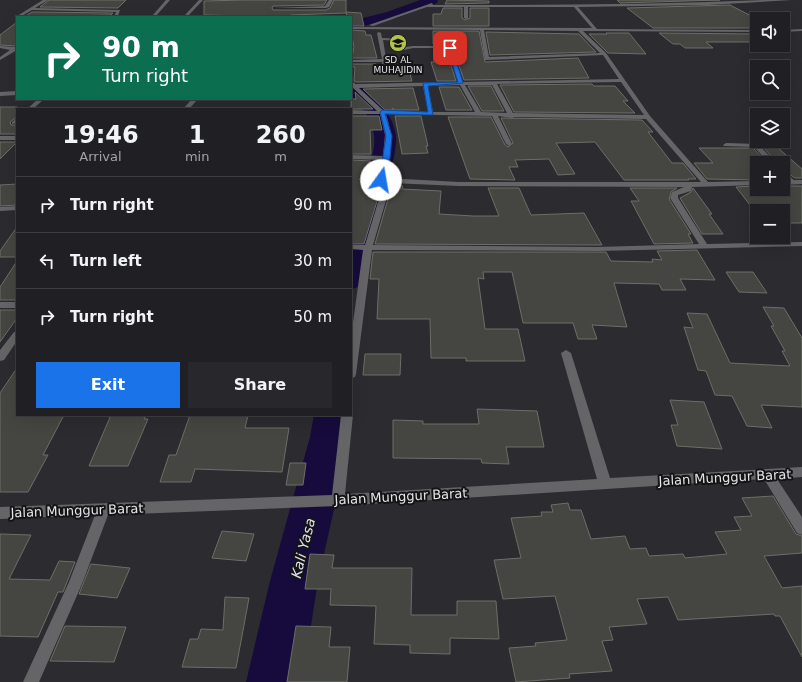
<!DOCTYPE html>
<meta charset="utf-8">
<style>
body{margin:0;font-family:"DejaVu Sans",sans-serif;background:#28282c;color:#f1f3f6;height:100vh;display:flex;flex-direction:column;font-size:15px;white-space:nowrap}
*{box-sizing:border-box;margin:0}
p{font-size:13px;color:#a2a3a6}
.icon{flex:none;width:22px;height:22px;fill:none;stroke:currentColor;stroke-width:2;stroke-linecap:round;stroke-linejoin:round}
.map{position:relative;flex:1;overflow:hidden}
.panel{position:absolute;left:16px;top:108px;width:336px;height:308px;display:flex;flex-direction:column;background:#202024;border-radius:0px;box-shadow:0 4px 16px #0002,0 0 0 1px #3d3e41}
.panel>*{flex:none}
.banner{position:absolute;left:16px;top:16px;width:336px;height:84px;border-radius:0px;box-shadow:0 4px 16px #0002,0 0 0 1px #3d3e41;background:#0b6e4f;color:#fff;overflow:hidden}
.fabs{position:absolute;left:750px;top:12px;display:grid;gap:8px}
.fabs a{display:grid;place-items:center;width:40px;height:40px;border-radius:0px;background:#202024;box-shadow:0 4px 16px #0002,0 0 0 1px #3d3e41;font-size:20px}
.pin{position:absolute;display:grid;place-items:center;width:34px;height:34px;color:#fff;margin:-17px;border-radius:8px;box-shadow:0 2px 6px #0006}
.me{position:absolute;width:44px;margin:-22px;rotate:13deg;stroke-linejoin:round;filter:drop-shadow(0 0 3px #0008)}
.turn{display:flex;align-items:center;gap:14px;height:84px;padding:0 20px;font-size:18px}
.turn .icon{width:52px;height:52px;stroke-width:2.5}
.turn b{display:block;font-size:28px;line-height:34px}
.eta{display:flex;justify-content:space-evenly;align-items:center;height:68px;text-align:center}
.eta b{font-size:24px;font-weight:600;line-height:28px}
.primary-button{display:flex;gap:8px;margin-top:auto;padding:8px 20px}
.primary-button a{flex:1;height:46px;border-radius:0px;background:#1a73e8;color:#fff;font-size:16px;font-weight:600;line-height:46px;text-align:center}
.primary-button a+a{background:#28282c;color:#f1f3f6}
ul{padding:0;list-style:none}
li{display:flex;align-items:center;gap:12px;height:56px;padding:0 20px;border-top:1px solid #3d3e41}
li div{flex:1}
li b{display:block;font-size:15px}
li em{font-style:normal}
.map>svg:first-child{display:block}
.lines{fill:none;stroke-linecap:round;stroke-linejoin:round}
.river{fill:#170b3d;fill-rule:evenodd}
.building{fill:#454641;stroke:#6d6e68}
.minor{fill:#656568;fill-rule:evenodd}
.route{fill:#1a73e8;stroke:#114b97}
.labels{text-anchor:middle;stroke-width:4;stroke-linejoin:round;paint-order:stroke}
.far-poi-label{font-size:9px;fill:#e4e4e7;stroke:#141416}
.near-street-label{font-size:13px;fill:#e4e4e7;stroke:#141416}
.near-water-label{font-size:14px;font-style:italic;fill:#e0dff1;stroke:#141416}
</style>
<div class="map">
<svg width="802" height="682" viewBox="0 0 802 682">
<rect width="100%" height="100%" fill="#2b2b30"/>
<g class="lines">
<g class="river">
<polygon points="420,0 438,0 437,3 397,18 351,29 351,21 387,12"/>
<path d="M351 82C372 88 394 115 396 136 397 155 389 172 384 190 377 220 371 250 366 280L362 286 351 289C351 267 349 243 351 221 356 172 401 141 351 97Z"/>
<polygon points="351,413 352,415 350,437 318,581 302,682 246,682 270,581 310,437 314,415 351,415"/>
</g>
</g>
<g class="building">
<polygon points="49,0 126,0 118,8 40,7"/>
<polygon points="245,0 327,0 324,5 273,6 272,8 273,10 326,10 330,8 334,0 346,0 346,13 291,15 289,17 204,15 204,1"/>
<polygon points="447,0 489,1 489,3 445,4"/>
<polygon points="617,0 720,0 620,3"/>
<polygon points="730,5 757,19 757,28 653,28 627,8"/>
<polygon points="443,8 462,8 462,18 465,20 470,18 470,8 489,8 489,26 433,26 433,14 441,14"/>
<polygon points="32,12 113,13 111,15 24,17"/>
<polygon points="346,12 361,13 364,26 351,26 351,17 347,17"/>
<polygon points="17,22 17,46 0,45 0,35"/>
<polygon points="351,30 365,31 366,35 371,35 377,58 352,58 354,47"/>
<polygon points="433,31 479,31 485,62 578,58 589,78 464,80 452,46 433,44"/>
<polygon points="486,32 579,34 596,52 490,55"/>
<polygon points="606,33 629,33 646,54 608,53 589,34 607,34"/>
<polygon points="659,33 757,34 757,42 706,42 713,48 685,48 680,44 673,44"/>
<polygon points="434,50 446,50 456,81 437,81 431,62 434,62"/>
<polygon points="351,64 376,64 376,69 388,71 389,69 409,70 412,81 356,82 354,81 355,67 351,67"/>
<polygon points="592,84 594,86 615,86 628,101 623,101 635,113 514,112 500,85"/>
<polygon points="468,86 491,86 504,111 482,111"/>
<polygon points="439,87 459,87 472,110 446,110"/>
<polygon points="413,88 419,110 393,110 393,108 392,110 385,110 363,89"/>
<polygon points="355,92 373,109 351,109 351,99 356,99"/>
<polygon points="0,107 17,107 17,117 10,122 11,125 17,125 17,134 0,134"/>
<polygon points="351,116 379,116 382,130 370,130 371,154 351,154"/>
<polygon points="395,116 421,116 428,146 426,146 428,153 402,154"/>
<polygon points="448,117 491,117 505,145 508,147 513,143 501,118 642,120 653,132 648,132 672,163 683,163 696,179 688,179 689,180 624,180 595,142 556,143 575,174 558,175 549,159 515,160 518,167 509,167 515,180 470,179"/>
<polygon points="0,142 17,142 0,159"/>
<polygon points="699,148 753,148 767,163 757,163 757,180 707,179 694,163 713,163"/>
<polygon points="764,148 778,148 802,169 802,178 795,178 783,170 783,163 777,163"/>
<polygon points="351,160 371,161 371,164 375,164 368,184 382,185 364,244 351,244"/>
<polygon points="17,184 17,205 0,206 0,185"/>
<polygon points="392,185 403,186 402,189 441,191 439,214 473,216 499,216 488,188 519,188 531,215 584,213 602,245 375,244"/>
<polygon points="757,186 757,189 783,189 783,186 802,186 802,223 783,223 783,205 750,205 736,187"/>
<polygon points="630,188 677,188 671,192 669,199 691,234 688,234 693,243 654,244 631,201 639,201"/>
<polygon points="693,188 712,214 709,214 723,234 702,234 680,198 691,192"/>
<polygon points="17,227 17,257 0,257 0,251"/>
<polygon points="697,250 715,280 680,279 686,290 662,290 659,284 614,283 627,327 592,325 597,339 578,339 573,323 523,323 512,272 483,272 484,279 478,278 485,329 518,329 525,361 466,361 466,358 431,358 430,319 377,319 379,279 370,279 373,252 606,252 611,261 653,262 652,259 662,260 657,251"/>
<polygon points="17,261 17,300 0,300 0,287"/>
<polygon points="726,272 753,272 767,293 739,292"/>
<polygon points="763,307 784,308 802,338 802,407 761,405 772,428 747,426 732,396 715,395 706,371 698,370 684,327 693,328 687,313 707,314 730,363 790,366 782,351 785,351 771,326 774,326"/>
<polygon points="0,310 17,310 17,318 0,342"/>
<polygon points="365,354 401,354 400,375 363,375"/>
<polygon points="17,368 17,415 64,415 43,455 48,455 28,492 0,492 0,393"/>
<polygon points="670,400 704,402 722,449 677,446 671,425 678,425"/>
<polygon points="477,409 537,411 544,447 506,447 509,464 482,463 481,459 393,458 393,420 423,421 423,424 479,424"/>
<polygon points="111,415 146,415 144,419 148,419 128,466 89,466"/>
<polygon points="190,415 248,415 245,428 289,428 282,472 195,469 191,482 160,482 169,455 176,455"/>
<polygon points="290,463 306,463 303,485 286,485"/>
<polygon points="773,496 796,534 802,536 802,553 764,556 782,588 802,586 802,657 780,616 775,616 774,614 678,620 668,597 637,599 647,624 609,627 613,640 602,641 612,671 569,674 570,678 516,682 509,648 536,646 535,643 567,640 555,596 503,599 494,560 521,558 511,518 542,516 541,512 553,512 551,505 568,503 570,510 581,510 591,539 625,536 630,549 646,548 649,556 683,554 685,558 727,554 715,532 741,530 734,517 752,516 742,498"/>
<polygon points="222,531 254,534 246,561 212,558"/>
<polygon points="0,534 31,535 9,579 50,580 59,561 75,562 63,592 58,592 38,637 0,636"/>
<polygon points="310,554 334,555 332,568 412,568 411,615 457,615 457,601 496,601 499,639 450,638 450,654 410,653 410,645 374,644 376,606 330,605 331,589 305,589"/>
<polygon points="91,564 130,568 117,598 79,594"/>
<polygon points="225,597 249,598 236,668 182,667 190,639 198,639 201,629 223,630"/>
<polygon points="65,626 126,627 114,662 50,661"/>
<polygon points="296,626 331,627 329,647 350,647 347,682 287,682"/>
</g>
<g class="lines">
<g class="minor">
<polygon points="43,0 48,0 35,8 120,10 118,16 152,16 166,0 170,0 156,16 184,16 199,0 203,0 188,16 270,17 114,17 116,12 32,10 20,17 17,16"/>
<polygon points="329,0 333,0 329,7 326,8 273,8 325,6"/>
<path d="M766 0H792L707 5 578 7 597 29 757 30V32L583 31 606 53 650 116 708 182 757 181V185L692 187 691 191 678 195V198L707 244 802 242V246L598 251 372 250 356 374 355 377 351 378V337L363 250 351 249V245H365L384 182 377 180 382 160 351 159V155L383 156 385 135 380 114H351V110L377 111 351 86V81L356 84 458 82 447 48H413L404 50 402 49 399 41 383 40 388 70 383 69 382 62H351V60L382 59 377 33 379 32 381 33 382 38 403 39 406 47 413 46H451L463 82 619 79 603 55 485 60 480 30 351 29V27L592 28 574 7H468V18L466 19 464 18V7H427L373 26 369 25 432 3 433 5C544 5 655 5 766 0ZM484 30 578 31 600 53 489 57ZM621 82 644 115 513 113 497 84ZM460 85 475 112H433L428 86ZM465 85H492L507 113 481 112ZM423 86 428 112 384 111 359 88ZM386 114 492 116 506 144 509 146 512 144 498 116 512 118 515 117 646 119 701 182H459L385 178C390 156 394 137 386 114ZM391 183 459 186 684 187 672 192 670 198 699 244 598 247 373 245Z"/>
<polygon points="802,29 802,31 783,32 783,30"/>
<polygon points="0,46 17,47 17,50 0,60 0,57 10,50 0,48"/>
<polygon points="17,91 17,95 0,96 0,92"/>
<polygon points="38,99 44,99 33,109 27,109"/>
<polygon points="192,99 198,99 189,109 183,109"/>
<polygon points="17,118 17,123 12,124 12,122"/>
<rect x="0" y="136" width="17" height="4"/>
<polygon points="726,143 758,144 776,163 769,163 754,147 724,146 723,145"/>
<polygon points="783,171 794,180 802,180 802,184 783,185 783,181 787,181 783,177"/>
<polygon points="17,206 17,210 0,211 0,207"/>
<rect x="0" y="302" width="17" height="6"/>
<polygon points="17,331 17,341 4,360 0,361 0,350 14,332"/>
<polygon points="566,350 571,353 610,478 802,467 802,477 777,479 802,517 802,535 797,533 764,479 338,506 108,515 82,584 39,682 23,682 69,582 95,515 0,519 0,507 332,495 341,415 351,415 351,412 353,415 345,494 597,479 561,353"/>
</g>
</g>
<polygon class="route" points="450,47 452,48 463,83 428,86 433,115 385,114 392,136 390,158 384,180 379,182 386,136 380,112 382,110 428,112 423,83 458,82 447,48"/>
<defs>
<symbol id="school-disc" viewBox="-11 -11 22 22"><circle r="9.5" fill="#b3c24b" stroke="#141416"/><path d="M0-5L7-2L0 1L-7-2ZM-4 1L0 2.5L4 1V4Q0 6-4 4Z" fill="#111"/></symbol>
</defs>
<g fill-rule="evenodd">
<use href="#school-disc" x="388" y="33" width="20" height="20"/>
</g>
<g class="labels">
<g class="far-poi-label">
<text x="398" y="63">SD AL<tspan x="398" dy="10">MUHAJIDIN</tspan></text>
</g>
<g class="near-street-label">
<text transform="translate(725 477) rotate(-3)" y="5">Jalan Munggur Barat</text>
<text transform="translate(401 496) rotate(-3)" y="5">Jalan Munggur Barat</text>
<text transform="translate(77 510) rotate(-2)" y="5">Jalan Munggur Barat</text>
</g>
<g class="near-water-label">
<text transform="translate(303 548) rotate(-76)" y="5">Kali Yasa</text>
</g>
</g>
</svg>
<div class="fabs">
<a><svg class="icon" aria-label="sound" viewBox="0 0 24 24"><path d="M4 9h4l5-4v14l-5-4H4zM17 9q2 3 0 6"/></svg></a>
<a><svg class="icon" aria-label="search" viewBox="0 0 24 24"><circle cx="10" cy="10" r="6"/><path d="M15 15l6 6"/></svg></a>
<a><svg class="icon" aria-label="layers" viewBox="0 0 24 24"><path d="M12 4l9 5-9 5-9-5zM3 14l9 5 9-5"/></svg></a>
<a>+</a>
<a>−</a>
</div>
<div class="pin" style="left:450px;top:48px;background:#d93025"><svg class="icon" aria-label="arrive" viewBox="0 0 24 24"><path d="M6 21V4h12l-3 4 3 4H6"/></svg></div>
<svg class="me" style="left:381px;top:180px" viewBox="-20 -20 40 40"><circle r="19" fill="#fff"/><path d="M0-13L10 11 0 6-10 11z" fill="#1a73e8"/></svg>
<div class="banner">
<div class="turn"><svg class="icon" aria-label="right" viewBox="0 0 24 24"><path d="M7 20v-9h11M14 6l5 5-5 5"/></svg><div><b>90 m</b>Turn right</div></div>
</div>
<section class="panel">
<div class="eta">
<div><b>19:46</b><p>Arrival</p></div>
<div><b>1</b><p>min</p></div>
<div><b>260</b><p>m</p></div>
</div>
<ul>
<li><svg class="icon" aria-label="right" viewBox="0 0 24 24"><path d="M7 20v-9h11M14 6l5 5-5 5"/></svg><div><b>Turn right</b></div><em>90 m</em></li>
<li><svg class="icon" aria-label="left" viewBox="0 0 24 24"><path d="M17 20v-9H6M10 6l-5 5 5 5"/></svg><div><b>Turn left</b></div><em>30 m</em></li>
<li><svg class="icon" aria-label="right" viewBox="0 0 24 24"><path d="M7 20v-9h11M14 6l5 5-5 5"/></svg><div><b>Turn right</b></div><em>50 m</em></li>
</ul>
<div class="primary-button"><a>Exit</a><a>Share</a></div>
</section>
</div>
